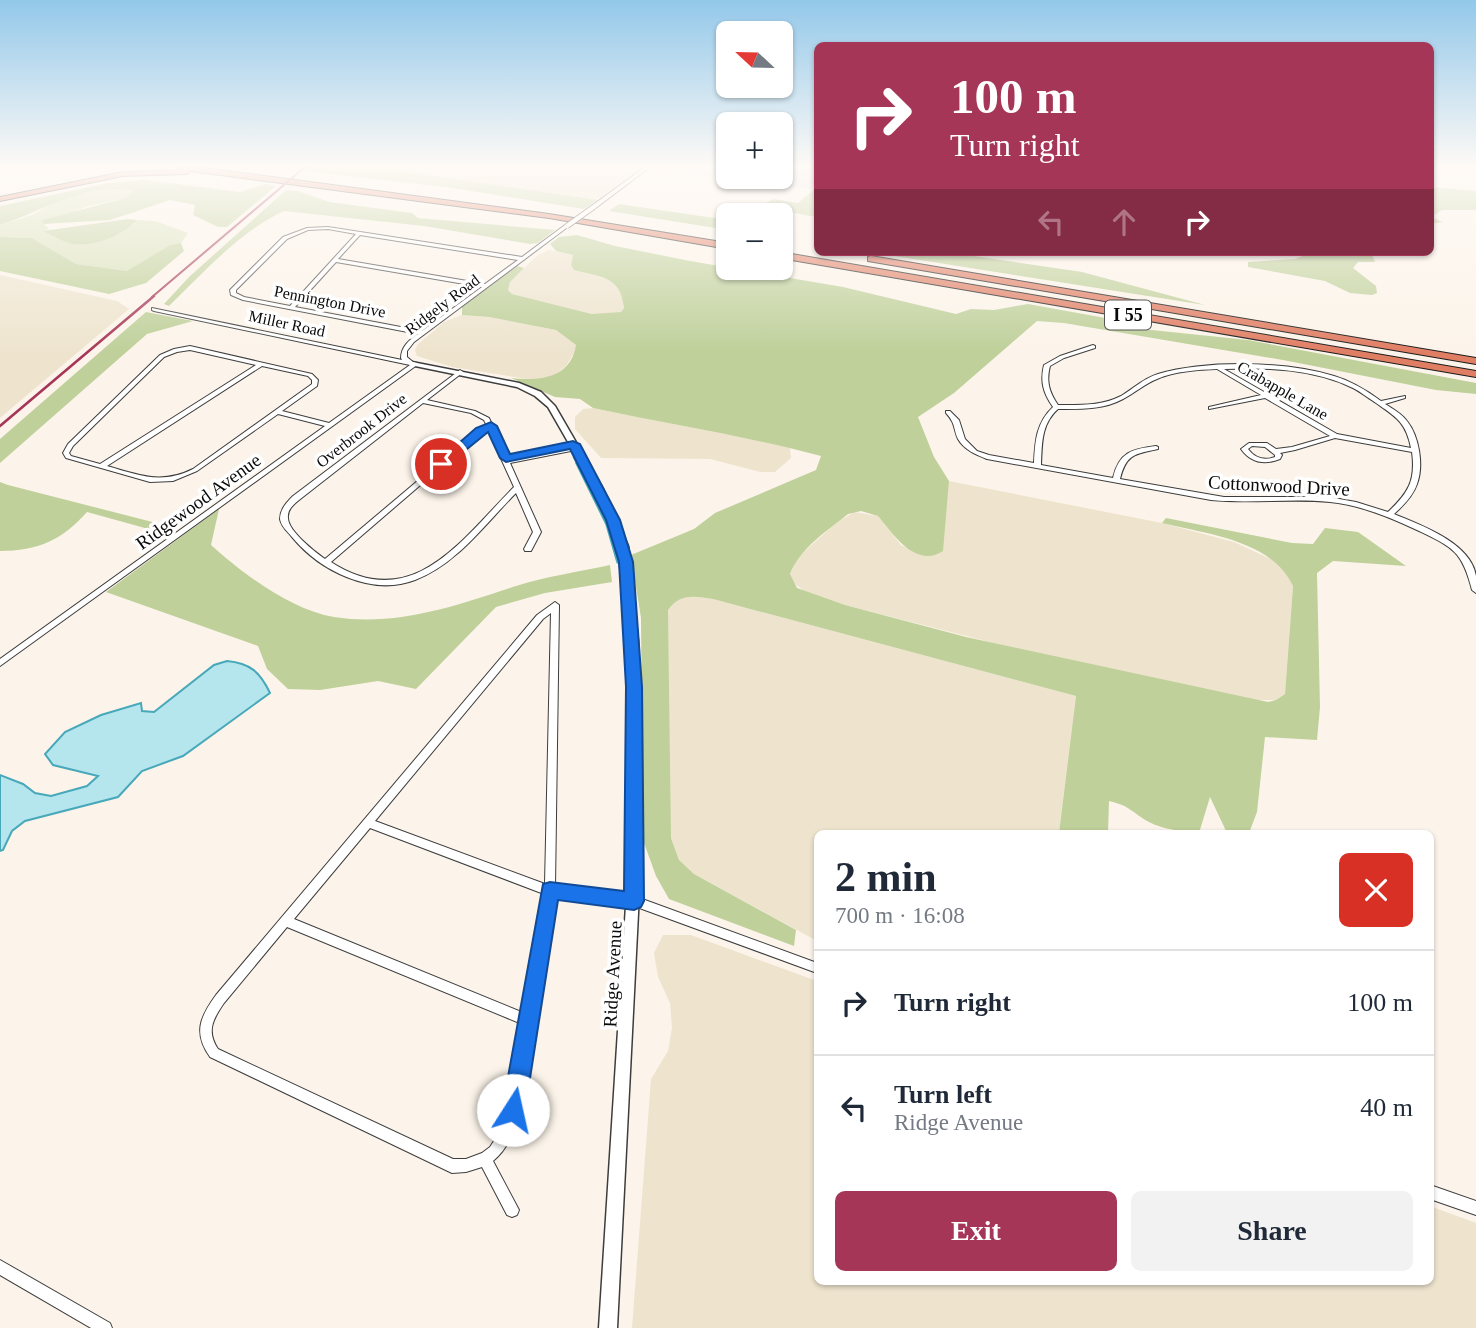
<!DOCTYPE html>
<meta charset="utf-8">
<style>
body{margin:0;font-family:Georgia,serif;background:#f2f2f3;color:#1f2937;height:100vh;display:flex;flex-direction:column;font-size:26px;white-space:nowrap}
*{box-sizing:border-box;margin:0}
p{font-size:23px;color:#747a83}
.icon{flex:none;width:38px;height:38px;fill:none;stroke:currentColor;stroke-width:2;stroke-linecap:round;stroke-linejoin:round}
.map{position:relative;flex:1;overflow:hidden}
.sheet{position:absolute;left:814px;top:830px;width:620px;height:455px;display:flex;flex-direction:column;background:#fff;border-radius:10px;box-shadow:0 2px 5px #0004}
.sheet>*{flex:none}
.hud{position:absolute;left:814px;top:42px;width:620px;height:214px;border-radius:10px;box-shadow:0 2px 5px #0004;background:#a63657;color:#fff;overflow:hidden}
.needle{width:46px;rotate:292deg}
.fabs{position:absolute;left:716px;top:21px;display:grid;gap:14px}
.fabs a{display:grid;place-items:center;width:77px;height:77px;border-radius:10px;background:#fff;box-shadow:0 2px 5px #0004;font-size:35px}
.pin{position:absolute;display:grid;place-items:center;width:60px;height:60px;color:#fff;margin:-30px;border:4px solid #fff;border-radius:50%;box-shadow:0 2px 7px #0007}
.me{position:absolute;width:77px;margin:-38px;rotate:10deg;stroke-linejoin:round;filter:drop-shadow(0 0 5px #0008)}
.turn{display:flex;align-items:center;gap:24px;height:147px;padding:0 21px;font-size:32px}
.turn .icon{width:91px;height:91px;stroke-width:2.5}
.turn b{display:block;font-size:49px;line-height:60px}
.lanes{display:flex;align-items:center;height:66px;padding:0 21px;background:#0003;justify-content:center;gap:35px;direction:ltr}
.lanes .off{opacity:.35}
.round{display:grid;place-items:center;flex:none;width:74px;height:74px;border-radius:10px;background:#f2f2f3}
.overview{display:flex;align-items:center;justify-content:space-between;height:119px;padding:0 21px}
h1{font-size:42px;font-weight:600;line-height:52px}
.action{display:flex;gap:14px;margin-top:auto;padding:14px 21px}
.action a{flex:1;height:80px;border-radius:10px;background:#a63657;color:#fff;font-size:28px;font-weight:600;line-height:80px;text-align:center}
.action a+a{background:#f2f2f3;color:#1f2937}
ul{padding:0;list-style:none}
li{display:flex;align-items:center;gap:21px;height:105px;padding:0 21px;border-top:2px solid #e0e1e3}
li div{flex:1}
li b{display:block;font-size:26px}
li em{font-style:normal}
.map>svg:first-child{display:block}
.industrial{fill:#e5dfe8}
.farmland{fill:#eee4ce}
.green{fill:#d8e1b9}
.forest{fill:#bfd09a}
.water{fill:#b5e5ed;stroke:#47a8ba;stroke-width:2}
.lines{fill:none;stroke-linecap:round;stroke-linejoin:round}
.stream-far1{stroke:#47a8ba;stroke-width:2.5}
.stream{stroke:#47a8ba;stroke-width:3.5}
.minor-casing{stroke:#3d3d3d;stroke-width:2}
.tertiary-casing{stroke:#3d3d3d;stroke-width:3}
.motorway-casing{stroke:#1b1b1b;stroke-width:2}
.minor{fill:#fff;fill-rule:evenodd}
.tertiary{fill:#fff;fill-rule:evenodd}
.motorway{fill:#e07e64;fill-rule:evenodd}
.rail-far1{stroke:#a63657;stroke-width:2}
.rail{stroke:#a63657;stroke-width:2.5}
.minor-bridge-casing{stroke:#3d3d3d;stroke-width:6;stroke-linecap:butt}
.minor-bridge{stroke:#fff;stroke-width:4.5}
.route{fill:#1a73e8;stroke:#114b97;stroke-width:2}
.labels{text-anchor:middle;stroke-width:7;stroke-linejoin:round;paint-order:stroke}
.far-street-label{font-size:16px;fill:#0a0a0a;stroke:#fff}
.shield{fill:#fff;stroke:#545454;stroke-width:2}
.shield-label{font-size:18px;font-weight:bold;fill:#0a0a0a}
.street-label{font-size:19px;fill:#0a0a0a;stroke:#fff}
</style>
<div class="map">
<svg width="1476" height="1328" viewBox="0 0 1476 1328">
<rect width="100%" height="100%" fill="#fcf4ea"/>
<polygon class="industrial" points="661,167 728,167 728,177 780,177 781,167 817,167 817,181 810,189 659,169"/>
<g class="farmland">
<polygon points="374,167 643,167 598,200"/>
<polygon points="549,250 573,255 571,265 616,283 622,292 624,308 621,312 612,314 592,314 512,294 508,290 510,282 524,268 538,255"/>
<polygon points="0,275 117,301 129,309 0,418"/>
<polygon points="462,315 489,317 556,330 576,345 576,350 566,366 555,375 533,380 452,367 417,356 415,350 418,344 429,335 444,322"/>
<polygon points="593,408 775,444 790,448 791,458 775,472 760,472 710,459 601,458 575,429 575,417 583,409"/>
<polygon points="949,481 1162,523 1234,542 1273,560 1284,570 1293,585 1285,694 1276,700 1255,700 1017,649 845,605 810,595 792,582 790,574 798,557 836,523 854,512 878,516 901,545 920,554 945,515"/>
<polygon points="689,596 713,599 1076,696 1059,833 817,833 817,941 694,874 679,860 671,838 669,809 668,610 675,600"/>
<polygon points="663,935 691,935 817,981 817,1281 1430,1281 1430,1206 1476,1223 1476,1328 632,1328 651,1079 668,1051 672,1028 670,1003 658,977 654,953"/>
</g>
<polygon class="green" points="110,188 135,191 126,198 88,206 44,224 49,229 44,231 133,225 137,220 155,221 188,233 181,243 170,245 127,271 76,264 32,238 0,237 0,225 32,215 65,197"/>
<g class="forest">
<polygon points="309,167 374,167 598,200 584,209 453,188 304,171"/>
<path d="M145 180 240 192 265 184 276 186 227 227H218L193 215 195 205 170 200 110 220 44 224 42 220 126 198 134 191C86 181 44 211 0 225V206L108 183Z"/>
<polygon points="817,187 817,217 759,207 773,199 798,203"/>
<polygon points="1430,187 1476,191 1476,210 1442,210 1431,217 1443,222 1430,224"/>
<path d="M286 190 298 191 329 202 412 213 418 218 555 230 538 243 530 244 424 226 284 211C240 231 203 273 169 306L164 304 189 277Z"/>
<polygon points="619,204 728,220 728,230 609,211"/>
<path d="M128 219 137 220C123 236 89 249 69 243 60 240 52 235 43 231Z"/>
<path d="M577 235 615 246 690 261 843 287 956 314 971 309 994 310 1028 304 1111 319 1123 327 1248 340 1476 383V394L1436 390 1283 360 1064 323 1037 321 954 393 918 417 934 457 949 481 943 551C916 569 893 534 878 516L861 511 848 514C827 531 800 548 790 574L797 588 845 605 966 637 1268 702 1276 700 1285 694 1293 586C1272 540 1206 534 1162 523L1166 518 1292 543 1313 544 1325 528 1358 532 1406 566 1333 561 1317 573 1320 707 1317 740 1265 737 1257 812 1249 833H1227L1210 797 1199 833C1182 831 1164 830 1149 822 1131 812 1131 806 1109 801L1108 833H1059L1076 696 713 599C694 596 680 593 668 610L671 838 679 860 694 874 796 930 794 946 669 899 656 876 643 840 641 618 631 555 694 529 715 513 816 470 821 456C746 436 669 424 593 408L580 399 555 397 511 378C538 381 571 379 576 345L556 330 489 317 462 315V307L517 266 524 268 510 282 508 290 512 294 592 314 621 312 624 308C621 276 601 277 574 270L571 265 573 255 556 251 550 244 559 237Z"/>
<polygon points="0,237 32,238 76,264 127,271 170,245 181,243 184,251 146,283 109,294 0,271"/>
<polygon points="869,252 947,252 1082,272 1205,305"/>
<polygon points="1312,252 1371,252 1375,262 1358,262 1353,268 1376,286 1377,293 1372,295 1350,293 1325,281 1248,267 1248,262 1295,259"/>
<polygon points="146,312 193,321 147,334 0,463 0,439"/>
<path d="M0 482 8 485 172 527 163 533 87 512C62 540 38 551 0 551Z"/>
<path d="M219 509 211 545C242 573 291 610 334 617 397 627 458 605 516 586 547 576 579 572 610 565L612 582 545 593 496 607 416 689 378 681 320 690 288 689 267 669 258 646 106 592Z"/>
</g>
<path class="water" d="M227 661C250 663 260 672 270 693L183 756 142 771 118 797 25 821 12 831 3 850 0 851V775L23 784 35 793 51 796 87 786 98 776 53 765 45 754 65 732 101 715 141 703 142 711 154 712 214 665Z"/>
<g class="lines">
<polyline class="stream-far1" points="574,457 578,465"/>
<polyline class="stream" points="577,463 607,524 618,562"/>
<defs>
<g id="minor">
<polygon points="645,167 650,167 597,207 593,207 593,205"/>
<path d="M565 225 569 226 414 342 407 351V357L413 362 417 363V365L0 666V659L325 426 278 414 197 471 173 481 150 482 66 458 63 453 68 444 160 355 174 349 190 346 312 374 318 380 317 386 282 411 329 423 410 365 154 311 152 310V308L402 360 401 358C401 347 409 340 418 334L243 300 231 295 230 290 283 237 307 228 328 227 522 257ZM328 229 356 234 290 306 244 297 236 293V290L287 239 308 230ZM360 235 518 260 485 284 338 259ZM336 262 482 287 422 331 295 307ZM190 350 256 365 100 464 71 456 69 453 73 446 164 357 177 352ZM262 366 308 376 312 380V384L193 469C161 485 139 475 107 466Z"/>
<path d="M1093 345 1095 346V348L1064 358 1050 366C1046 381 1049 392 1058 405 1079 405 1102 406 1121 396 1133 389 1144 378 1158 374 1207 360 1285 361 1334 376 1351 381 1366 390 1381 401L1405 396V398L1385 404C1393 409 1401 413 1407 421 1419 436 1424 465 1417 484 1413 496 1403 506 1394 514 1421 525 1471 543 1476 576 1476 581 1476 587 1476 593L1472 590C1462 550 1452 547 1417 530 1389 517 1360 505 1330 502 1290 498 1251 504 1211 500L987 459C977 455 964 450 958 439 953 428 956 424 946 413V411H950L959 420 965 439 977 451 989 455 1034 463C1035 442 1036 423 1053 407 1043 393 1040 381 1044 365L1060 356ZM1217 369 1261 395 1209 407V409L1265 398 1330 436 1292 447 1276 449 1267 443H1249L1241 449C1251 463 1265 465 1280 459L1282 455 1280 453 1295 450 1335 438 1412 452C1416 481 1408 493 1388 512L1356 502 1328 497H1224L1120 479C1126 454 1135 454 1158 449V447L1156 446C1132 449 1119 452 1113 478L1041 465C1042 444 1041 424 1058 409 1080 409 1103 410 1123 399 1135 393 1144 384 1157 379 1175 371 1198 370 1217 369ZM1224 369C1267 367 1314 369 1353 388 1361 392 1368 398 1376 403 1396 417 1406 422 1411 448L1337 434ZM1252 446 1265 447 1275 455V457C1264 461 1255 458 1248 449Z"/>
<path d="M460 370 463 372 462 373 427 400 475 411 489 418 508 460 576 446 579 448 576 450 510 463 541 532 531 551H525L524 549 533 532 516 493C485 524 457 564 415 580 371 597 319 570 292 537 287 531 281 526 280 519 280 509 287 502 293 496ZM423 403 471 413 484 420 487 426 478 430 325 559C315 552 288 531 288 518 287 510 293 505 299 500ZM488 430 514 487C462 539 413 615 331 562L482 432Z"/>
<path d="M555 602 559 605 555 887 634 896 817 963V973L634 906 555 896 520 1110C515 1129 509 1148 493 1161L519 1210 517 1215 512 1217 507 1215 482 1167 466 1172 452 1173 210 1057C193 1033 200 1017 216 995L537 615ZM551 613 545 884 375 821 543 619ZM370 828 544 894 524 1013 294 919ZM287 927 522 1024 508 1110 501 1130 490 1147 482 1153 466 1159H453L218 1049C206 1031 213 1019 224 1003Z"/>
<polygon points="1430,1185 1476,1201 1476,1215 1430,1199"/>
<polygon points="0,1260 110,1323 112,1328 91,1328 0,1275"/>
</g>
<polygon id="tertiary" points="412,362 519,383 541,392 555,406 603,489 628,546 638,642 640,874 617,1328 599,1328 628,874 628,642 618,546 595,489 548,407 535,396 517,387 415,366 411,364"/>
<g id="motorway">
<polygon points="176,167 198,167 549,214 728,243 728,249 549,218 190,171 187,174 123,176 0,201 0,197 123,172 184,170"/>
<polygon points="780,252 1476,371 1476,377 780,258"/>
<polygon points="871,256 1476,358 1476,364 868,261 868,257"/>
</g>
</defs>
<use href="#minor" class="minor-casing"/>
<use href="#tertiary" class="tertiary-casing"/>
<use href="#motorway" class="motorway-casing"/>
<use href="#minor" class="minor"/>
<use href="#tertiary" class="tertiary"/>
<use href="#motorway" class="motorway"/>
<polyline class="rail-far1" points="152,297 305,167"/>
<polyline class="rail" points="0,426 154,296"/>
<defs>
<polyline id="minor-bridge" points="567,226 595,206"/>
</defs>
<use href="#minor-bridge" class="minor-bridge-casing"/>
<use href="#minor-bridge" class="minor-bridge"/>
</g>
<linearGradient id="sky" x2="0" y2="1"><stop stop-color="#93c8ea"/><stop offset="0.47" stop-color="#fefaf6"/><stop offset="1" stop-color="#fefaf6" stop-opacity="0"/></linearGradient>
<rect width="1476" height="353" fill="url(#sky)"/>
<polygon class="route" points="491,422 497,426 510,454 573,441 580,444 620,520 633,562 642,687 644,901 641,907 634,910 558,900 525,1110 522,1119 513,1122 505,1119 502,1110 543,884 550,882 624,891 626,687 619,562 606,520 570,449 506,462 500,458 488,432 446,466 441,467 435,464 476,428"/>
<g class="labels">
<g class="far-street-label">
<text transform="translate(330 301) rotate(11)" y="6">Pennington Drive</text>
<text transform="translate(442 304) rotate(-37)" y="6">Ridgely Road</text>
<text transform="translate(287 323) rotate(12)" y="6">Miller Road</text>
<text transform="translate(1283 390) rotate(30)" y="6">Crabapple Lane</text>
<text transform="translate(361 430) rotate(-38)" y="6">Overbrook Drive</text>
</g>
<rect class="shield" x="1105" y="300.5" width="46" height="29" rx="5"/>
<g class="shield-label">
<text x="1128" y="321">I 55</text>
</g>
<g class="street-label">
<text transform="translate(1279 485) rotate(3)" y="7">Cottonwood Drive</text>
<text transform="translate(198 501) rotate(-36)" y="7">Ridgewood Avenue</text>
<text transform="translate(612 974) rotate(-87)" y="7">Ridge Avenue</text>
</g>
</g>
</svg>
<div class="fabs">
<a><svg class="needle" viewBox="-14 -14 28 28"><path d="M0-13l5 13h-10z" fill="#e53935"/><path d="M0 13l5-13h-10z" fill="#747a83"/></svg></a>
<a>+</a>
<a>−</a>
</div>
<div class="pin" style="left:441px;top:464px;background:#d93025"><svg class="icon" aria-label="arrive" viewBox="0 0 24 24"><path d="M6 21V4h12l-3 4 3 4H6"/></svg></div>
<svg class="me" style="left:513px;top:1110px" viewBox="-20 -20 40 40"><circle r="19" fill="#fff"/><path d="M0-13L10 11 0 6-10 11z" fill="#1a73e8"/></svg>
<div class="hud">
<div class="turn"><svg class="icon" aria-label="right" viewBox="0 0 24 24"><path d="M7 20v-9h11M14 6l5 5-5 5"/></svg><div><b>100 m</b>Turn right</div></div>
<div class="lanes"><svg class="icon off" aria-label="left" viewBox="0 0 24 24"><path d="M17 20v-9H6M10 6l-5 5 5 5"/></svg><svg class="icon off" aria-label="ahead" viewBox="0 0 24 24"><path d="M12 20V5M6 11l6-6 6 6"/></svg><svg class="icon" aria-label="right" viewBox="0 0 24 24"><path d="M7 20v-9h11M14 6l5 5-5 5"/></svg></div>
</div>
<section class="sheet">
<div class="overview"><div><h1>2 min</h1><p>700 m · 16:08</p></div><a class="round" style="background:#d93025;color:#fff"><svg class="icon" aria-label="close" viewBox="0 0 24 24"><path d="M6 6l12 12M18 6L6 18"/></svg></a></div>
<ul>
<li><svg class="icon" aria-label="right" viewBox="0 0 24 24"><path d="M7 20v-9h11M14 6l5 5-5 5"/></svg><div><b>Turn right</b></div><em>100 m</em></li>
<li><svg class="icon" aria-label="left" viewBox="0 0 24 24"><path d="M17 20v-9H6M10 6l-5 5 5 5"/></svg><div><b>Turn left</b><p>Ridge Avenue</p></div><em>40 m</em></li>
</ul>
<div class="action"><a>Exit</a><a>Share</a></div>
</section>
</div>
